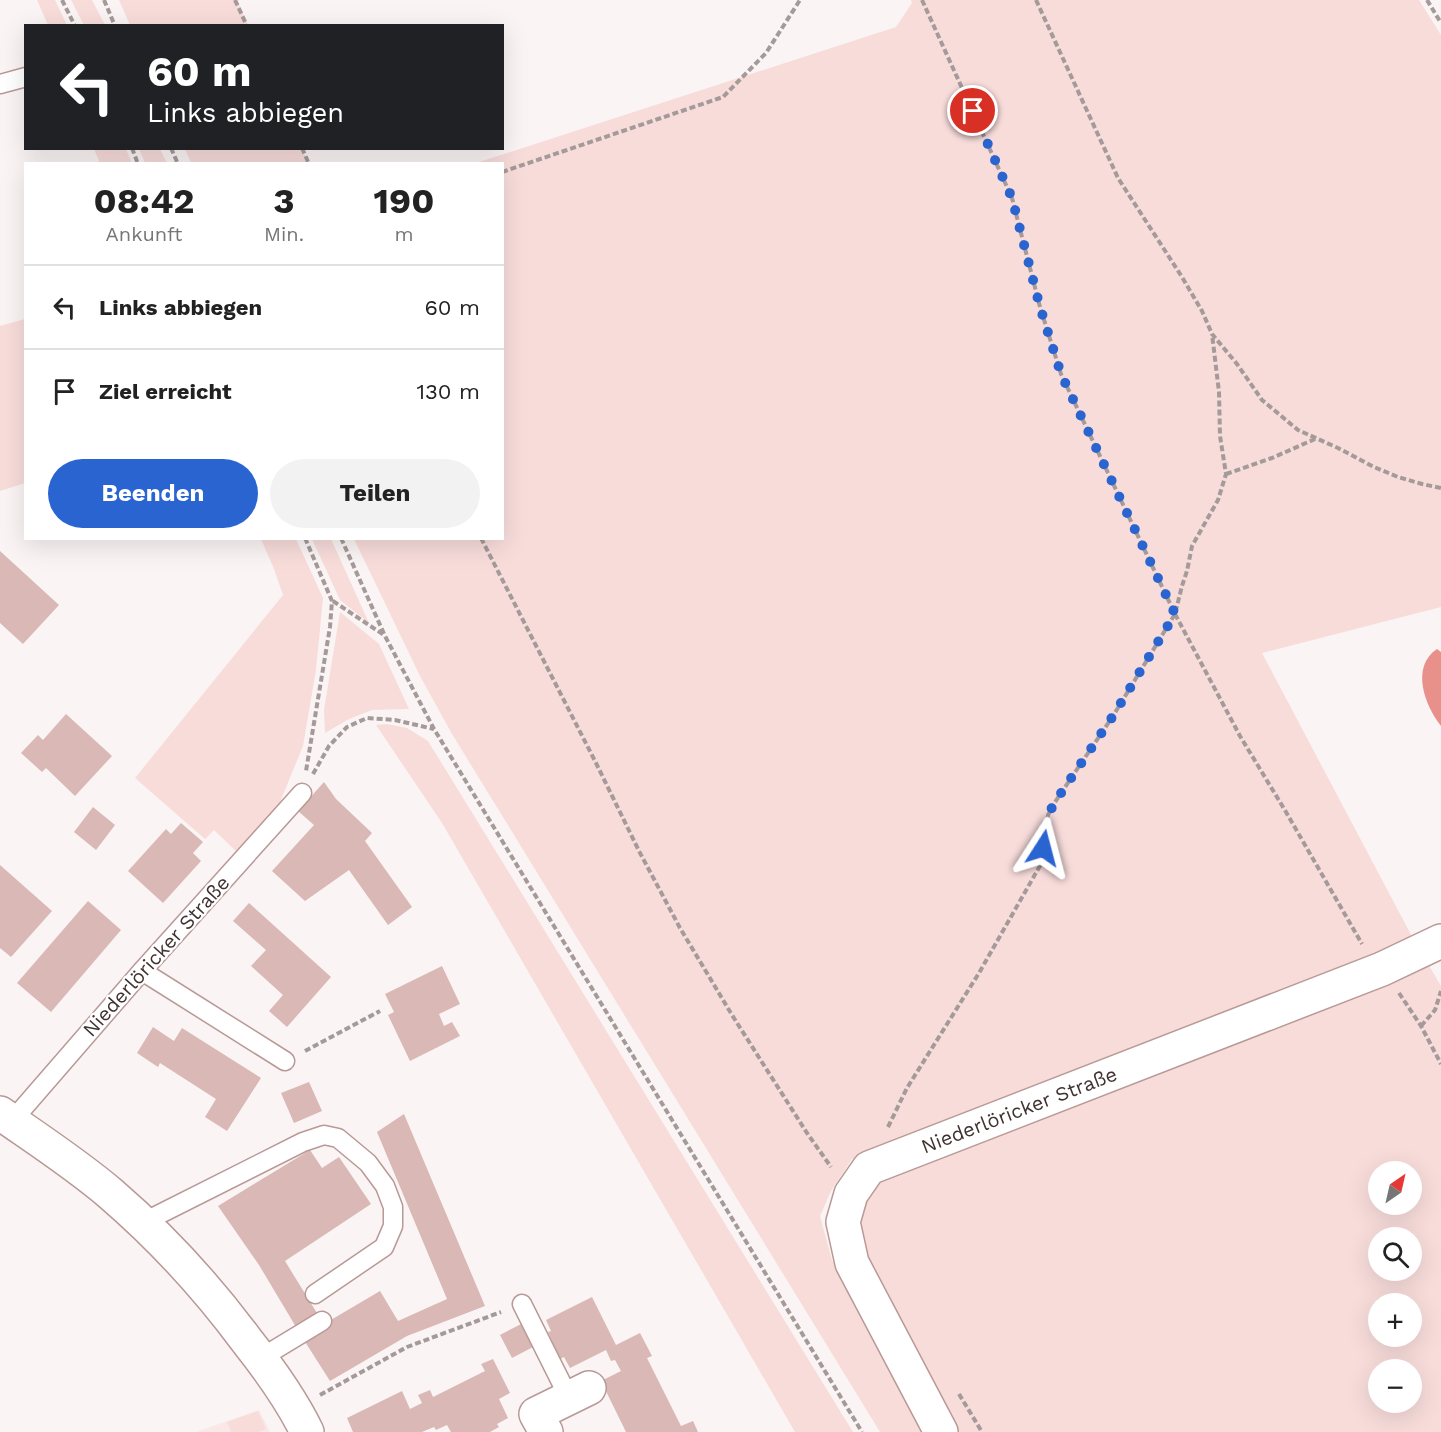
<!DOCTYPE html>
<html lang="de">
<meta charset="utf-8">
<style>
body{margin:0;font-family:"Work Sans",sans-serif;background:#f2f2f2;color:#222;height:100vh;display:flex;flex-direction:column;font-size:22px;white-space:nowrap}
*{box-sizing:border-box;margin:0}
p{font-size:20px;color:#767676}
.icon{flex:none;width:33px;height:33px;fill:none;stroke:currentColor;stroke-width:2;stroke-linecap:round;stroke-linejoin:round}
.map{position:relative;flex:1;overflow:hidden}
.sheet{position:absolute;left:24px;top:162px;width:480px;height:378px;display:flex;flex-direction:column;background:#fff;border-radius:0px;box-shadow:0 6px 24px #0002}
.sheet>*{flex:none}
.guide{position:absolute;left:24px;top:24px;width:480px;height:126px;border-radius:0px;box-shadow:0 6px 24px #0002;background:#202124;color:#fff;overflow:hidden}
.needle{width:39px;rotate:34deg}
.buttons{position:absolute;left:1368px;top:1161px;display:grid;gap:12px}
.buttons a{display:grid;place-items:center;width:54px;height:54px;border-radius:50%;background:#fff;box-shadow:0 6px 24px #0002;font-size:30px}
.pin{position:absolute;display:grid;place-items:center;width:51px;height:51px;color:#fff;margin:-26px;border:3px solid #fff;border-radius:50%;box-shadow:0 2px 6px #0007}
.me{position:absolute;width:66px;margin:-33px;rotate:9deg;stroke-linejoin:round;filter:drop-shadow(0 0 4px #0008)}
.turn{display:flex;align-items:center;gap:21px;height:126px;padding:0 24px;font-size:27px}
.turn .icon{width:78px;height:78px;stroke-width:2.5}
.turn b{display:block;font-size:42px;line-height:51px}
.eta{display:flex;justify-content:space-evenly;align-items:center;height:102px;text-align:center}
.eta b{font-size:36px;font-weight:700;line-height:42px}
.primary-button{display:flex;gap:12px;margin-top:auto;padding:12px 24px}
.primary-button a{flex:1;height:69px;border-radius:36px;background:#2964d1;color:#fff;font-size:24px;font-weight:700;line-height:69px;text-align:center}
.primary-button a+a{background:#f2f2f2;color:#222}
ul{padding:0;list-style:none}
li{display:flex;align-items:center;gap:18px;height:84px;padding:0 24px;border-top:2px solid #e0e0e0}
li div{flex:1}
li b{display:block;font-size:22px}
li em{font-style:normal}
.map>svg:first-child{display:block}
.built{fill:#f9e8e6}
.green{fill:#f7dcda;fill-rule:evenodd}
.water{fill:#e8908a}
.building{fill:#d9b8b5}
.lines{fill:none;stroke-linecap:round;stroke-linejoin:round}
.lane-casing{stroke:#b89996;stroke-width:21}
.street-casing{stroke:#b89996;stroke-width:36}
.secondary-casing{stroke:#b89996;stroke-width:36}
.path{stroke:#a49a99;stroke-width:4;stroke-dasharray:6 3;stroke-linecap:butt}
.lane{stroke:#fff;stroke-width:18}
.street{stroke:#fff;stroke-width:33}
.secondary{stroke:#fff;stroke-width:33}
.route{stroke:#2964d1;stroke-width:10;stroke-dasharray:0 18}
.labels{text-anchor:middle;stroke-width:4.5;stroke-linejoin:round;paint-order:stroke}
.street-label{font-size:20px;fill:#3f3231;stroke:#fff}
</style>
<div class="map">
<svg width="1441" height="1432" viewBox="0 0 1441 1432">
<rect width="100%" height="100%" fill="#fbf4f4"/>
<polygon class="built" points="259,1410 270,1432 196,1432"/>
<g class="green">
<polygon points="37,0 55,0 67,25 48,25"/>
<polygon points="71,0 92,0 105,25 84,25"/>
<polygon points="119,0 237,0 248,25 130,25"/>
<polygon points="911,0 1419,0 1441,35 1441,607 1262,653 1417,946 852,1159 831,1191 820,1216 832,1260 857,1296 927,1432 880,1432 452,734 420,676 354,539 502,538 502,164 476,163 896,27 912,3"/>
<polygon points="94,149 126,149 132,163 100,163"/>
<polygon points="139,149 160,149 167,163 145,163"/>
<polygon points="185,149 302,149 308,163 191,163"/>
<polygon points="25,319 25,483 0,491 0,326"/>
<polygon points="261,539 296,539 323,598 316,670 303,746 278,807 238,853 214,830 205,839 135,778 283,595 274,569"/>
<polygon points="312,539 331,539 369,623 340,600"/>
<polygon points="340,612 379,644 409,709 372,710 349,719 325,733 324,710"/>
<polygon points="387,724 407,728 428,741 853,1432 795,1432 442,823 376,725"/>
<path d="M1424 957 1441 986V1432H953L860 1254 861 1215 878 1180ZM1378 1172H1412V1204H1378ZM1378 1238H1412V1270H1378ZM1378 1304H1412V1336H1378ZM1378 1370H1412V1402H1378Z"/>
<polygon points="258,1411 266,1429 258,1432 231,1432 227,1422"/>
</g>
<path class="water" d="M1437 649 1441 652V726C1425 706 1410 667 1437 649Z"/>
<g class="building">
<polygon points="0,551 59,605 23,644 0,623"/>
<polygon points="66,714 112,756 75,796 46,768 42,772 21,753 38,735 43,740"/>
<polygon points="324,782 336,799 372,833 365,841 412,907 388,925 349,870 305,901 272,871 314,825 298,811"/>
<polygon points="93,807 115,825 96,850 74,832"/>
<polygon points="181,823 203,842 193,853 201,861 163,903 128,871 166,829 171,834"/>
<polygon points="0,865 52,911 11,957 0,948"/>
<polygon points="88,901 121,930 51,1012 17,983"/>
<polygon points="249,903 331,977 287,1027 269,1011 283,995 251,966 266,950 233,921"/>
<polygon points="442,966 460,1004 439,1014 444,1026 452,1022 460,1036 410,1061 388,1015 394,1012 385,994"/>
<polygon points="153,1027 174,1041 182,1028 261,1078 227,1131 205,1117 216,1099 160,1063 158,1067 137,1053"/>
<polygon points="309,1082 322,1111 294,1123 281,1093"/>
<polygon points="404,1114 485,1306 407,1336 330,1381 302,1337 380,1291 398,1321 447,1299 377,1132"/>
<polygon points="310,1150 322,1168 339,1157 371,1204 285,1261 320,1318 299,1332 259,1265 218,1206"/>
<polygon points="592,1297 616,1345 640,1333 652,1356 647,1358 681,1426 693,1421 698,1432 626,1432 601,1381 621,1371 615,1360 611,1361 606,1350 570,1368 564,1357 560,1359 548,1332 551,1331 546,1320"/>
<polygon points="523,1323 535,1346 512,1358 500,1335"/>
<polygon points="493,1359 510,1393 499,1399 508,1418 497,1424 499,1427 490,1432 451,1432 447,1425 436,1430 434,1427 422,1432 353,1432 347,1418 402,1391 410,1409 422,1403 418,1395 430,1390 433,1397 485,1371 481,1364"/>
</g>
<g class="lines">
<defs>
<g id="lane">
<polyline points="0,84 26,77"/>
<polyline points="142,971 285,1061"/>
<polyline points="12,1121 142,971 302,793"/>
<polyline points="142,1223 303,1142 324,1135 338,1138 368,1163 385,1186 393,1207 393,1226 384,1247 315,1294"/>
<polyline points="522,1304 569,1398"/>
<polyline points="261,1358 322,1321"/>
</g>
<g id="street">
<polyline points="546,1432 536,1414 589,1388"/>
<polyline points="941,1432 852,1263 843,1222 851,1194 869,1168 1382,969 1441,941"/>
</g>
<path id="secondary" d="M0 1113C37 1139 76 1164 111 1194 162 1238 207 1287 247 1341 270 1370 291 1399 307 1432"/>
</defs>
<use href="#lane" class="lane-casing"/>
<use href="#street" class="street-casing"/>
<use href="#secondary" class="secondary-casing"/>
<g class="path">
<polyline points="62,0 75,26"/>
<polyline points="104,0 115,26"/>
<polyline points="235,0 247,26"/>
<polyline points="922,0 1012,198 1040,307 1061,374 1175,614 1240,736 1286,812 1362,944"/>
<polyline points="1036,0 1118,178 1182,277 1202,311 1212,334 1237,364 1262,400 1298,430 1338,448 1374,467 1398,477 1422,484 1441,488"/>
<polyline points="1427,0 1441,23"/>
<polyline points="132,148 138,164"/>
<polyline points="171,148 178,164"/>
<polyline points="302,148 309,164"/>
<polyline points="502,172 723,97 766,53 800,0"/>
<polyline points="1226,474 1272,458 1315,439"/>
<polyline points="305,538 332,601 330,627 306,771"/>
<polyline points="341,538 385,636 434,729 862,1432"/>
<polyline points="481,538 596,763 639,851 680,928 732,1015 807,1133 831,1167"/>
<polyline points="333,601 384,635"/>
<polyline points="313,774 329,746 347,727 367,718 395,720 434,729"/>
<polyline points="1399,993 1421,1026 1441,1064"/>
<polyline points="1421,1026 1435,1010 1441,991"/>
<polyline points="305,1051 380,1011"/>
<polyline points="888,1127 907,1088 979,973 1041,864 1048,815 1055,802 1113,716 1175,614 1182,586 1187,571 1192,546 1218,500 1226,474 1220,436 1219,392 1212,334"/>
<polyline points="959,1394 982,1432"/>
<polyline points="320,1395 407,1347 501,1312"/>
</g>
<use href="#lane" class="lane"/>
<use href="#street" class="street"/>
<use href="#secondary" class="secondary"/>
</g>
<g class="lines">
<polyline class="route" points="973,111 1012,198 1040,307 1061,374 1175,614 1113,716 1055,802 1048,815 1043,848"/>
</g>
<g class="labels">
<g class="street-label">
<text transform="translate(156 956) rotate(-48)" y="7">Niederlöricker Straße</text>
<text transform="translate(1019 1110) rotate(-21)" y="7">Niederlöricker Straße</text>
</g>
</g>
</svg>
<div class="buttons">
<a><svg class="needle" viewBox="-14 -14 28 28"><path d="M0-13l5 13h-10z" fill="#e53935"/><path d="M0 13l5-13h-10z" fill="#767676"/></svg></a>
<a><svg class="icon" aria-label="search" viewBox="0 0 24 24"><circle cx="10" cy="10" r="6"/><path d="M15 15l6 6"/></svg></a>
<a>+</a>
<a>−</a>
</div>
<div class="pin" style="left:973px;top:111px;background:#d93025"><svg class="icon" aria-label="arrive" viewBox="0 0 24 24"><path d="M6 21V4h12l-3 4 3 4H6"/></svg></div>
<svg class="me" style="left:1043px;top:848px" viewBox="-20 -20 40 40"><path d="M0-17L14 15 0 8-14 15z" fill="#2964d1" stroke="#fff" stroke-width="4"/></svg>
<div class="guide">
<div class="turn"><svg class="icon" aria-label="left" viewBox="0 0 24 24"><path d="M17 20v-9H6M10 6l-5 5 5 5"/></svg><div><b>60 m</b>Links abbiegen</div></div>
</div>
<section class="sheet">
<div class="eta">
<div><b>08:42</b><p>Ankunft</p></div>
<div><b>3</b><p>Min.</p></div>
<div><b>190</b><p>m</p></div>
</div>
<ul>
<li><svg class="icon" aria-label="left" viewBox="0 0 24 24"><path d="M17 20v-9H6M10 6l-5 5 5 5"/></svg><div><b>Links abbiegen</b></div><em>60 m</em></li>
<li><svg class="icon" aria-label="arrive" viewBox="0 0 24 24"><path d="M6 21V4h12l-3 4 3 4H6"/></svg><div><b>Ziel erreicht</b></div><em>130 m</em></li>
</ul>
<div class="primary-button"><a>Beenden</a><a>Teilen</a></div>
</section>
</div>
